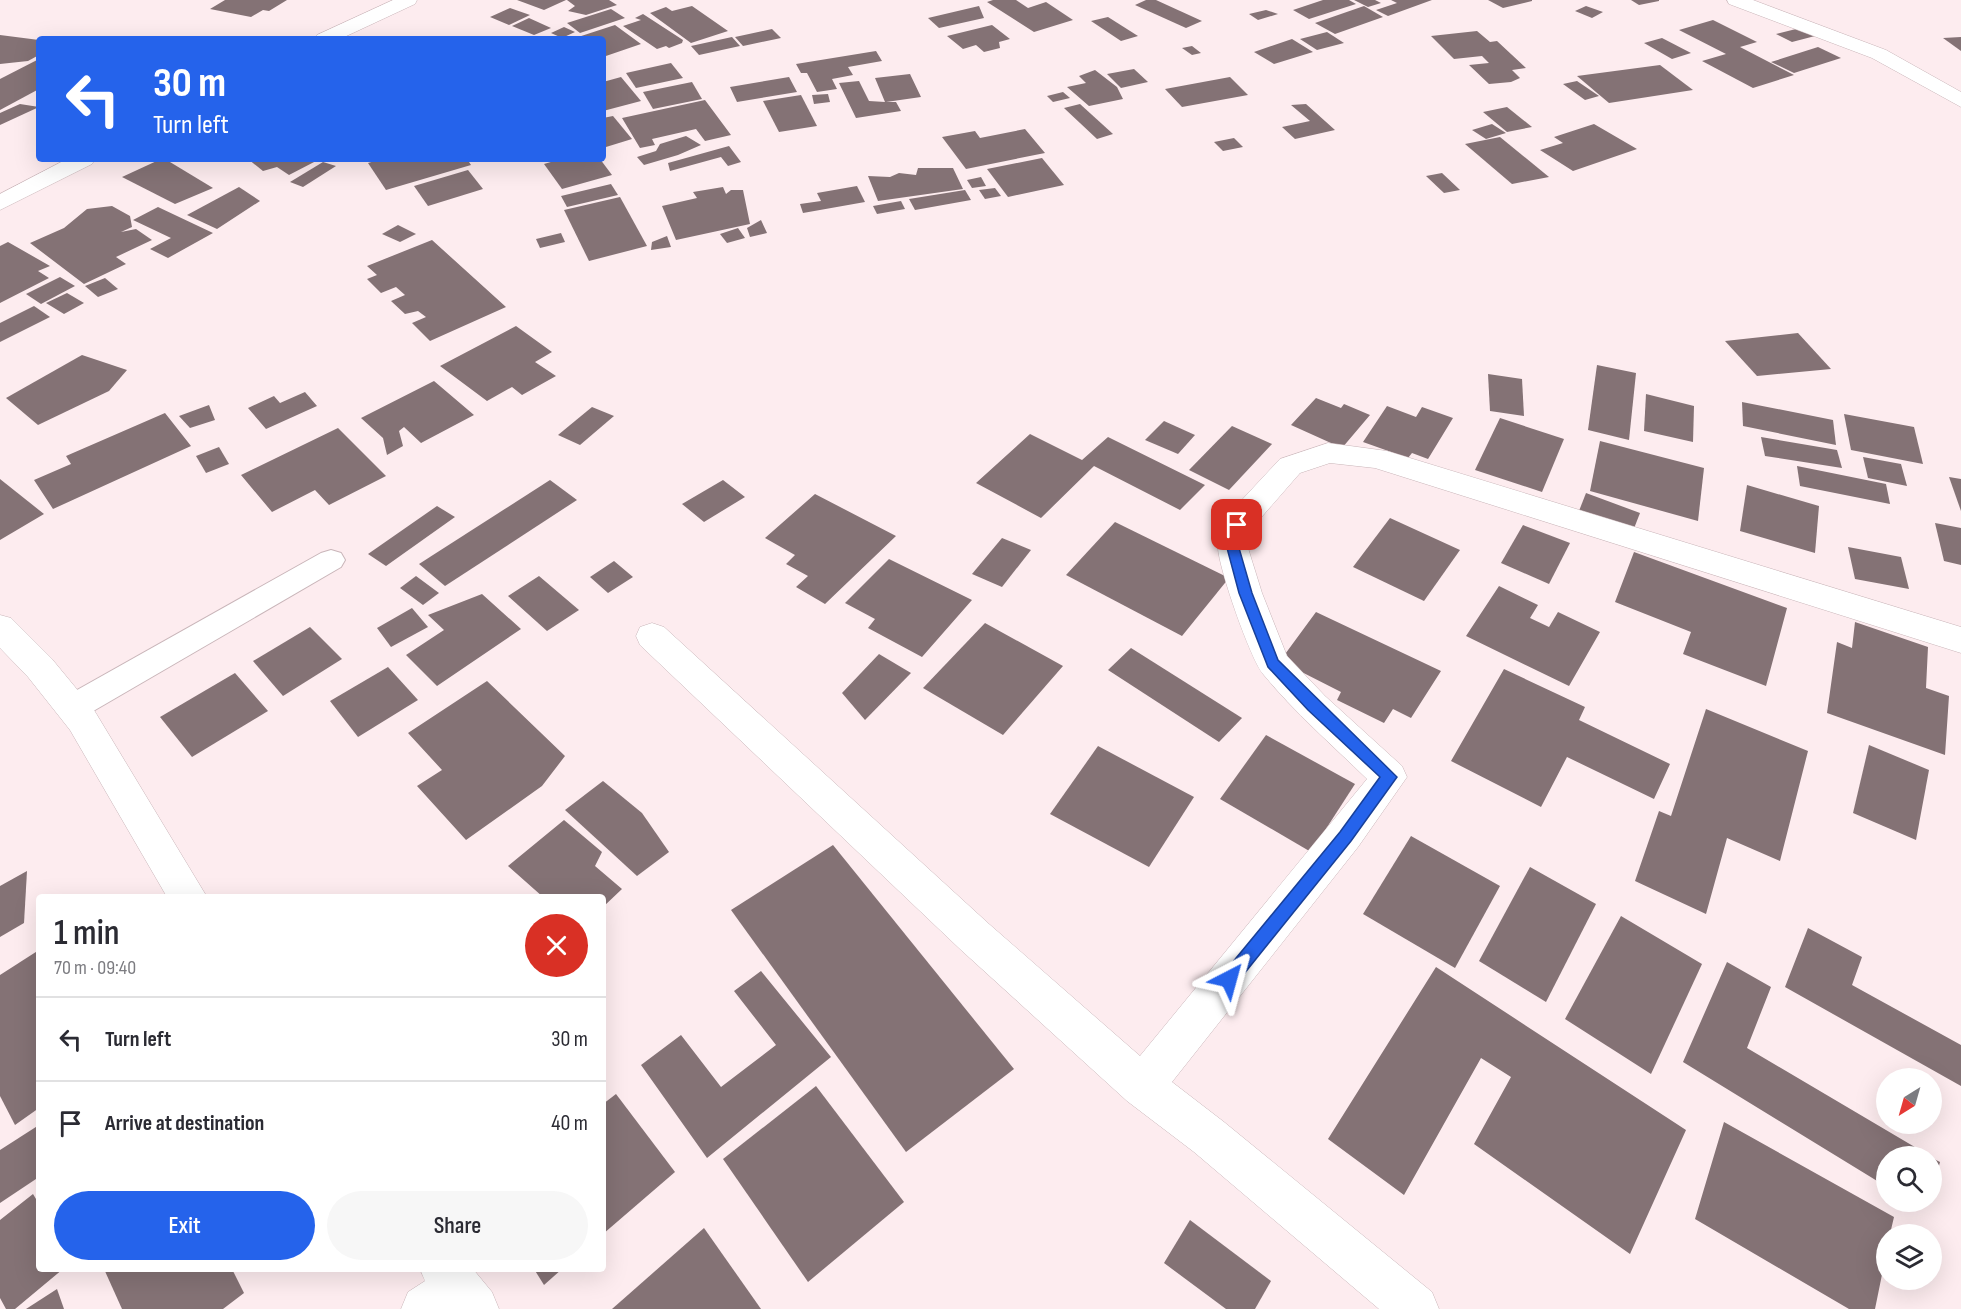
<!DOCTYPE html>
<meta charset="utf-8">
<style>
body{margin:0;font-family:"Sofia Sans Condensed",sans-serif;background:#f7f7f7;color:#2b2b33;height:100vh;display:flex;flex-direction:column;font-size:22px;white-space:nowrap}
*{box-sizing:border-box;margin:0}
p{font-size:20px;color:#7c7c81}
.icon{flex:none;width:33px;height:33px;fill:none;stroke:currentColor;stroke-width:2;stroke-linecap:round;stroke-linejoin:round}
.map{position:relative;flex:1;overflow:hidden}
.side{position:absolute;left:36px;top:894px;width:570px;height:378px;display:flex;flex-direction:column;background:#fff;border-radius:6px;box-shadow:0 6px 24px #0002}
.side>*{flex:none}
.hud{position:absolute;left:36px;top:36px;width:570px;height:126px;border-radius:6px;box-shadow:0 6px 24px #0002;background:#2563eb;color:#fff;overflow:hidden}
.needle{width:39px;rotate:217deg}
.fabs{position:absolute;left:1876px;top:1068px;display:grid;gap:12px}
.fabs a{display:grid;place-items:center;width:66px;height:66px;border-radius:50%;background:#fff;box-shadow:0 6px 24px #0002;font-size:30px}
.pin{position:absolute;display:grid;place-items:center;width:51px;height:51px;color:#fff;margin:-26px;border-radius:12px;box-shadow:0 3px 9px #0006}
.me{position:absolute;width:66px;margin:-33px;rotate:39deg;stroke-linejoin:round;filter:drop-shadow(0 0 4px #0008)}
.turn{display:flex;align-items:center;gap:21px;height:126px;padding:0 18px;font-size:27px}
.turn .icon{width:78px;height:78px;stroke-width:2.5}
.turn b{display:block;font-size:42px;line-height:51px}
.round{display:grid;place-items:center;flex:none;width:63px;height:63px;border-radius:32px;background:#f7f7f7}
.summary{display:flex;align-items:center;justify-content:space-between;height:102px;padding:0 18px}
h1{font-size:36px;font-weight:600;line-height:45px}
.button{display:flex;gap:12px;margin-top:auto;padding:12px 18px}
.button a{flex:1;height:69px;border-radius:36px;background:#2563eb;color:#fff;font-size:24px;font-weight:600;line-height:69px;text-align:center}
.button a+a{background:#f7f7f7;color:#2b2b33}
ul{padding:0;list-style:none}
li{display:flex;align-items:center;gap:18px;height:84px;padding:0 18px;border-top:2px solid #e1e1e2}
li div{flex:1}
li b{display:block;font-size:22px}
li em{font-style:normal}
.map>svg:first-child{display:block}
.building{fill:#847275}
.lines{fill:none;stroke-linecap:round;stroke-linejoin:round}
.service-casing{stroke:#c9b5b9;stroke-width:2}
.minor-casing{stroke:#c9b5b9;stroke-width:1}
.service{fill:#fff;fill-rule:evenodd}
.minor{fill:#fff;fill-rule:evenodd}
.route{fill:#2563eb;stroke:#184099;stroke-width:1.5}
</style>
<div class="map">
<svg width="1961" height="1309" viewBox="0 0 1961 1309">
<rect width="100%" height="100%" fill="#fdecef"/>
<g class="building">
<polygon points="225,0 287,0 269,11 263,10 251,17 210,9"/>
<polygon points="517,0 566,0 544,10"/>
<polygon points="567,0 609,0 617,5 586,15 568,11 575,6"/>
<polygon points="993,0 1016,0 1028,8 1046,2 1073,20 1034,32 987,2"/>
<polygon points="1146,0 1156,0 1202,21 1186,28 1135,5"/>
<polygon points="1323,0 1349,0 1356,4 1309,19 1293,10"/>
<polygon points="1354,0 1375,0 1381,3 1368,7"/>
<polygon points="1391,0 1432,0 1388,16 1376,10 1397,3"/>
<polygon points="1488,0 1532,0 1532,1 1503,8"/>
<polygon points="1631,0 1659,0 1659,1 1639,5"/>
<polygon points="692,6 728,31 691,43 650,13 666,7 672,11"/>
<polygon points="979,6 984,18 939,28 928,18"/>
<polygon points="1364,6 1383,17 1335,34 1315,23"/>
<polygon points="1586,6 1603,12 1592,18 1575,11"/>
<polygon points="510,8 530,15 509,25 490,17"/>
<polygon points="611,9 625,18 580,33 567,23"/>
<polygon points="1266,10 1278,14 1258,20 1249,14"/>
<polygon points="643,14 683,40 682,43 669,48 666,46 657,49 623,26 641,20 635,18"/>
<polygon points="1108,17 1138,36 1121,41 1091,21"/>
<polygon points="529,18 551,28 534,35 512,26"/>
<polygon points="1713,20 1757,42 1740,47 1794,75 1753,88 1702,61 1726,54 1679,30"/>
<polygon points="615,25 641,44 603,57 603,39 572,39"/>
<polygon points="992,25 1010,39 999,42 1000,48 984,52 976,45 963,49 947,36"/>
<polygon points="564,27 575,32 562,38 551,33"/>
<polygon points="1800,28 1815,36 1792,42 1776,34"/>
<polygon points="772,29 781,38 743,46 735,37"/>
<polygon points="1477,31 1490,42 1497,41 1526,68 1512,70 1520,78 1511,82 1489,84 1469,65 1489,63 1482,56 1454,59 1431,36"/>
<polygon points="1327,32 1344,43 1317,50 1300,39"/>
<polygon points="0,35 39,40 39,55 28,61 0,64"/>
<polygon points="732,37 740,46 699,55 691,46"/>
<polygon points="1961,37 1961,51 1943,38"/>
<polygon points="1662,38 1691,53 1672,59 1644,43"/>
<polygon points="1292,39 1313,52 1274,64 1254,52"/>
<polygon points="1192,46 1201,53 1192,55 1182,48"/>
<polygon points="1818,47 1841,58 1794,73 1771,62"/>
<polygon points="876,51 882,61 848,67 853,75 832,79 837,89 817,92 807,73 801,73 796,64"/>
<polygon points="39,59 39,89 0,110 0,79"/>
<polygon points="671,63 683,78 636,88 626,73"/>
<polygon points="1660,65 1693,90 1609,103 1577,76"/>
<polygon points="1134,69 1148,82 1121,88 1107,74"/>
<polygon points="1095,70 1117,87 1123,99 1089,106 1067,87 1086,83 1079,76"/>
<polygon points="910,74 921,97 886,102 896,102 901,111 856,118 839,83 859,81 869,101 885,102 875,78"/>
<polygon points="621,77 641,101 603,111 603,82"/>
<polygon points="789,77 797,92 737,102 730,87"/>
<polygon points="1230,77 1248,95 1182,107 1165,89"/>
<polygon points="1577,81 1599,96 1585,100 1563,84"/>
<polygon points="692,82 702,99 653,109 643,92"/>
<polygon points="1063,92 1070,98 1053,102 1047,96"/>
<polygon points="828,94 830,102 814,104 812,95"/>
<polygon points="801,95 817,126 779,132 763,101"/>
<polygon points="705,100 731,135 705,141 696,129 652,139 655,145 640,148 622,118"/>
<polygon points="20,104 39,107 0,125 0,113"/>
<polygon points="1080,104 1113,134 1097,139 1064,108"/>
<polygon points="1306,104 1335,130 1295,139 1282,127 1310,121 1291,105"/>
<polygon points="1507,107 1532,127 1507,132 1483,112"/>
<polygon points="613,116 632,139 606,147 603,144 603,118"/>
<polygon points="1492,124 1506,133 1486,139 1472,130"/>
<polygon points="1594,124 1637,149 1573,171 1540,150 1563,143 1554,137"/>
<polygon points="1025,129 1045,153 966,169 942,137 975,131 980,138"/>
<polygon points="686,136 701,145 678,155 644,165 637,157 656,151 660,144"/>
<polygon points="1500,137 1549,177 1512,184 1465,144"/>
<polygon points="1234,138 1243,147 1223,151 1214,142"/>
<polygon points="729,146 741,162 728,166 721,157 670,171 668,163"/>
<polygon points="1042,158 1064,185 1008,197 987,169"/>
<polygon points="161,159 165,159 213,188 175,204 122,177"/>
<polygon points="248,159 312,159 316,161 289,175 277,167 263,171"/>
<polygon points="382,159 467,159 471,165 386,190 368,163"/>
<polygon points="561,159 600,159 612,175 562,189 544,164"/>
<polygon points="323,162 336,166 303,187 290,182"/>
<polygon points="918,168 953,168 963,189 878,201 868,176 890,177 899,173 916,175"/>
<polygon points="468,170 483,189 428,206 414,186"/>
<polygon points="1442,173 1460,190 1444,193 1426,176"/>
<polygon points="981,177 986,186 972,188 967,180"/>
<polygon points="611,184 618,195 567,207 561,196"/>
<polygon points="857,186 865,202 803,213 800,204 821,201 817,193"/>
<polygon points="239,187 260,201 217,229 187,215"/>
<polygon points="723,187 726,194 731,190 743,190 750,224 676,240 662,206 697,198 693,192"/>
<polygon points="995,188 1001,196 985,199 979,190"/>
<polygon points="965,190 971,200 915,210 909,199"/>
<polygon points="620,197 647,246 589,261 564,210"/>
<polygon points="901,201 905,209 877,214 873,206"/>
<polygon points="112,206 130,216 132,227 121,232 136,229 152,240 116,257 126,264 84,284 30,243 64,228 87,209"/>
<polygon points="158,207 213,233 168,258 150,249 171,238 133,220"/>
<polygon points="761,220 767,233 750,237 747,228"/>
<polygon points="398,225 416,234 400,242 382,234"/>
<polygon points="738,228 745,238 727,243 720,234"/>
<polygon points="561,233 565,242 540,248 536,239"/>
<polygon points="667,236 671,247 651,250 652,242"/>
<polygon points="432,240 506,307 430,341 412,323 426,317 418,311 405,314 391,301 405,295 396,287 381,293 367,279 377,275 367,266"/>
<polygon points="8,242 50,266 38,271 49,278 0,303 0,246"/>
<polygon points="60,277 75,286 41,304 26,294"/>
<polygon points="105,278 118,289 98,297 85,286"/>
<polygon points="67,293 84,303 64,314 46,303"/>
<polygon points="34,306 50,317 0,342 0,323"/>
<polygon points="516,326 552,352 535,362 556,376 522,395 512,387 487,401 440,366"/>
<polygon points="1798,333 1831,369 1757,376 1725,341"/>
<polygon points="82,355 127,370 109,391 38,425 6,398"/>
<polygon points="1597,365 1636,373 1629,440 1588,430"/>
<polygon points="1488,374 1522,379 1524,416 1490,411"/>
<polygon points="434,381 474,415 421,443 404,427 399,431 403,446 387,455 383,438 361,418"/>
<polygon points="305,392 317,406 266,429 248,408 274,396 280,403"/>
<polygon points="1646,394 1694,406 1693,442 1644,431"/>
<polygon points="1316,398 1341,408 1344,404 1370,415 1342,448 1291,425"/>
<polygon points="1742,402 1833,420 1836,445 1743,426"/>
<polygon points="209,405 215,420 190,428 179,416"/>
<polygon points="1387,406 1416,417 1422,407 1453,418 1428,459 1412,453 1408,458 1363,442"/>
<polygon points="592,407 614,416 580,445 558,435"/>
<polygon points="165,413 191,446 53,509 34,480 71,464 66,456"/>
<polygon points="1844,414 1914,427 1923,464 1851,450"/>
<polygon points="1500,418 1564,439 1542,492 1475,470"/>
<polygon points="1164,421 1195,435 1178,454 1145,440"/>
<polygon points="1232,426 1272,444 1229,490 1189,470"/>
<polygon points="338,428 386,476 329,505 315,490 272,512 241,475"/>
<polygon points="1030,434 1082,460 1108,437 1205,485 1180,510 1094,466 1041,518 976,483"/>
<polygon points="1761,437 1837,450 1842,468 1765,456"/>
<polygon points="1600,441 1704,468 1698,521 1590,491"/>
<polygon points="219,447 229,464 206,473 196,456"/>
<polygon points="1863,457 1901,464 1907,486 1868,478"/>
<polygon points="1797,466 1886,484 1890,504 1800,486"/>
<polygon points="1949,477 1961,479 1961,511"/>
<polygon points="0,479 44,514 0,540"/>
<polygon points="550,480 577,500 445,586 419,564"/>
<polygon points="723,480 745,497 704,522 682,504"/>
<polygon points="1747,485 1819,506 1815,553 1740,531"/>
<polygon points="1586,493 1640,513 1633,531 1579,511"/>
<polygon points="815,494 896,536 825,604 796,587 808,576 786,564 795,555 765,538"/>
<polygon points="437,506 455,517 386,566 368,554"/>
<polygon points="1390,518 1460,550 1424,601 1353,567"/>
<polygon points="1115,522 1229,578 1182,636 1066,575"/>
<polygon points="1935,523 1961,528 1961,565 1944,561"/>
<polygon points="1523,525 1570,543 1549,584 1501,563"/>
<polygon points="1002,538 1031,550 1002,587 972,574"/>
<polygon points="1848,547 1901,557 1909,589 1855,579"/>
<polygon points="1634,552 1787,608 1766,686 1683,654 1691,632 1615,602"/>
<polygon points="889,559 972,600 922,657 868,628 875,619 845,603"/>
<polygon points="614,561 633,577 608,593 590,577"/>
<polygon points="416,576 439,593 423,605 400,588"/>
<polygon points="539,576 579,610 547,631 508,596"/>
<polygon points="1499,586 1538,605 1530,618 1549,627 1558,612 1600,632 1569,686 1466,636"/>
<polygon points="482,594 521,629 437,686 406,655 444,630 428,615"/>
<polygon points="412,608 428,627 391,647 377,628"/>
<polygon points="1316,612 1441,671 1411,718 1393,709 1384,723 1337,700 1341,692 1280,661"/>
<polygon points="1855,622 1928,647 1926,688 1949,696 1945,755 1827,713 1837,642 1852,648"/>
<polygon points="985,623 1063,666 1003,735 923,688"/>
<polygon points="310,627 342,659 283,696 253,661"/>
<polygon points="1131,648 1242,718 1219,742 1108,670"/>
<polygon points="879,654 911,673 865,720 842,693"/>
<polygon points="388,667 418,700 358,737 330,701"/>
<polygon points="1504,669 1585,707 1579,720 1670,764 1654,799 1567,757 1541,807 1451,761"/>
<polygon points="235,673 268,711 192,757 160,717"/>
<polygon points="487,681 565,756 542,786 466,840 417,786 442,770 408,733"/>
<polygon points="1706,709 1808,751 1780,861 1727,838 1706,914 1635,881 1659,811 1671,816"/>
<polygon points="1266,735 1355,784 1311,852 1220,799"/>
<polygon points="1869,745 1929,770 1916,840 1853,813"/>
<polygon points="1098,746 1194,797 1149,867 1050,814"/>
<polygon points="603,781 642,813 669,852 637,876 565,810"/>
<polygon points="564,820 602,852 595,866 622,889 603,907 603,897 543,897 508,866"/>
<polygon points="1411,836 1500,886 1455,968 1363,914"/>
<polygon points="833,845 1014,1069 906,1152 731,910"/>
<polygon points="1530,867 1596,904 1546,1002 1479,961"/>
<polygon points="27,871 24,923 0,937 0,886"/>
<polygon points="1621,916 1702,964 1651,1074 1565,1019"/>
<polygon points="1808,928 1862,957 1852,985 1961,1045 1961,1086 1785,987"/>
<polygon points="39,950 39,1108 15,1125 0,1096 0,975"/>
<polygon points="1727,962 1771,987 1747,1048 1930,1156 1887,1156 1887,1187 1683,1062"/>
<polygon points="1436,967 1686,1130 1630,1254 1474,1144 1511,1077 1481,1058 1404,1195 1328,1139"/>
<polygon points="761,971 831,1057 707,1158 641,1065 681,1035 721,1087 776,1045 734,991"/>
<polygon points="816,1086 904,1202 808,1282 723,1159"/>
<polygon points="616,1094 675,1172 603,1234 603,1104"/>
<polygon points="1724,1122 1894,1217 1890,1234 1887,1234 1887,1250 1875,1309 1849,1309 1695,1219"/>
<polygon points="39,1125 39,1177 0,1203 0,1150"/>
<polygon points="1932,1158 1940,1162 1933,1188 1932,1187"/>
<polygon points="33,1194 39,1204 39,1269 63,1269 15,1309 6,1309 0,1298 0,1220"/>
<polygon points="1190,1220 1271,1281 1255,1309 1226,1309 1164,1263"/>
<polygon points="704,1228 761,1309 612,1309"/>
<polygon points="104,1269 232,1269 244,1293 223,1309 122,1309"/>
<polygon points="534,1269 562,1269 544,1285"/>
<polygon points="57,1289 64,1309 26,1309"/>
</g>
<g class="lines">
<defs>
<polygon id="service" points="331,550 341,553 345,560 341,567 83,717 72,720 61,717 56,708 61,699 321,553"/>
<g id="minor">
<polygon points="393,0 417,0 415,4 340,39 314,39 317,35"/>
<polygon points="1727,0 1753,0 1886,50 1961,92 1961,107 1872,58 1729,4"/>
<polygon points="67,159 95,159 92,164 0,210 0,194"/>
<path d="M1328 443 1387 451 1961 627V653L1375 468 1330 463 1300 473 1252 528 1248 548 1262 593 1287 656 1325 696 1402 766 1407 777 1358 847 1172 1082 1224 1122 1432 1292 1439 1309H1379L1194 1152 1127 1101 961 950 640 645 636 636 640 627 652 623 664 627 989 924 1140 1056 1367 779C1332 745 1294 712 1263 674 1250 658 1219 569 1218 548 1217 538 1222 526 1226 517L1280 459Z"/>
<polygon points="0,615 11,618 52,659 94,710 207,897 167,897 70,730 28,677 0,648"/>
<polygon points="420,1269 473,1269 492,1292 499,1309 401,1309 408,1292 425,1281"/>
</g>
</defs>
<use href="#service" class="service-casing"/>
<use href="#minor" class="minor-casing"/>
<use href="#service" class="service"/>
<use href="#minor" class="minor"/>
</g>
<polygon class="route" points="1237,520 1243,525 1239,548 1252,593 1278,660 1397,777 1351,841 1235,985 1229,987 1223,985 1221,979 1223,974 1340,832 1380,777 1308,710 1268,667 1239,593 1227,548 1231,525"/>
</svg>
<div class="fabs">
<a><svg class="needle" viewBox="-14 -14 28 28"><path d="M0-13l5 13h-10z" fill="#e53935"/><path d="M0 13l5-13h-10z" fill="#7c7c81"/></svg></a>
<a><svg class="icon" aria-label="search" viewBox="0 0 24 24"><circle cx="10" cy="10" r="6"/><path d="M15 15l6 6"/></svg></a>
<a><svg class="icon" aria-label="layers" viewBox="0 0 24 24"><path d="M12 4l9 5-9 5-9-5zM3 14l9 5 9-5"/></svg></a>
</div>
<div class="pin" style="left:1237px;top:525px;background:#d93025"><svg class="icon" aria-label="arrive" viewBox="0 0 24 24"><path d="M6 21V4h12l-3 4 3 4H6"/></svg></div>
<svg class="me" style="left:1229px;top:979px" viewBox="-20 -20 40 40"><path d="M0-17L14 15 0 8-14 15z" fill="#2563eb" stroke="#fff" stroke-width="4"/></svg>
<div class="hud">
<div class="turn"><svg class="icon" aria-label="left" viewBox="0 0 24 24"><path d="M17 20v-9H6M10 6l-5 5 5 5"/></svg><div><b>30 m</b>Turn left</div></div>
</div>
<section class="side">
<div class="summary"><div><h1>1 min</h1><p>70 m · 09:40</p></div><a class="round" style="background:#d93025;color:#fff"><svg class="icon" aria-label="close" viewBox="0 0 24 24"><path d="M6 6l12 12M18 6L6 18"/></svg></a></div>
<ul>
<li><svg class="icon" aria-label="left" viewBox="0 0 24 24"><path d="M17 20v-9H6M10 6l-5 5 5 5"/></svg><div><b>Turn left</b></div><em>30 m</em></li>
<li><svg class="icon" aria-label="arrive" viewBox="0 0 24 24"><path d="M6 21V4h12l-3 4 3 4H6"/></svg><div><b>Arrive at destination</b></div><em>40 m</em></li>
</ul>
<div class="button"><a>Exit</a><a>Share</a></div>
</section>
</div>
